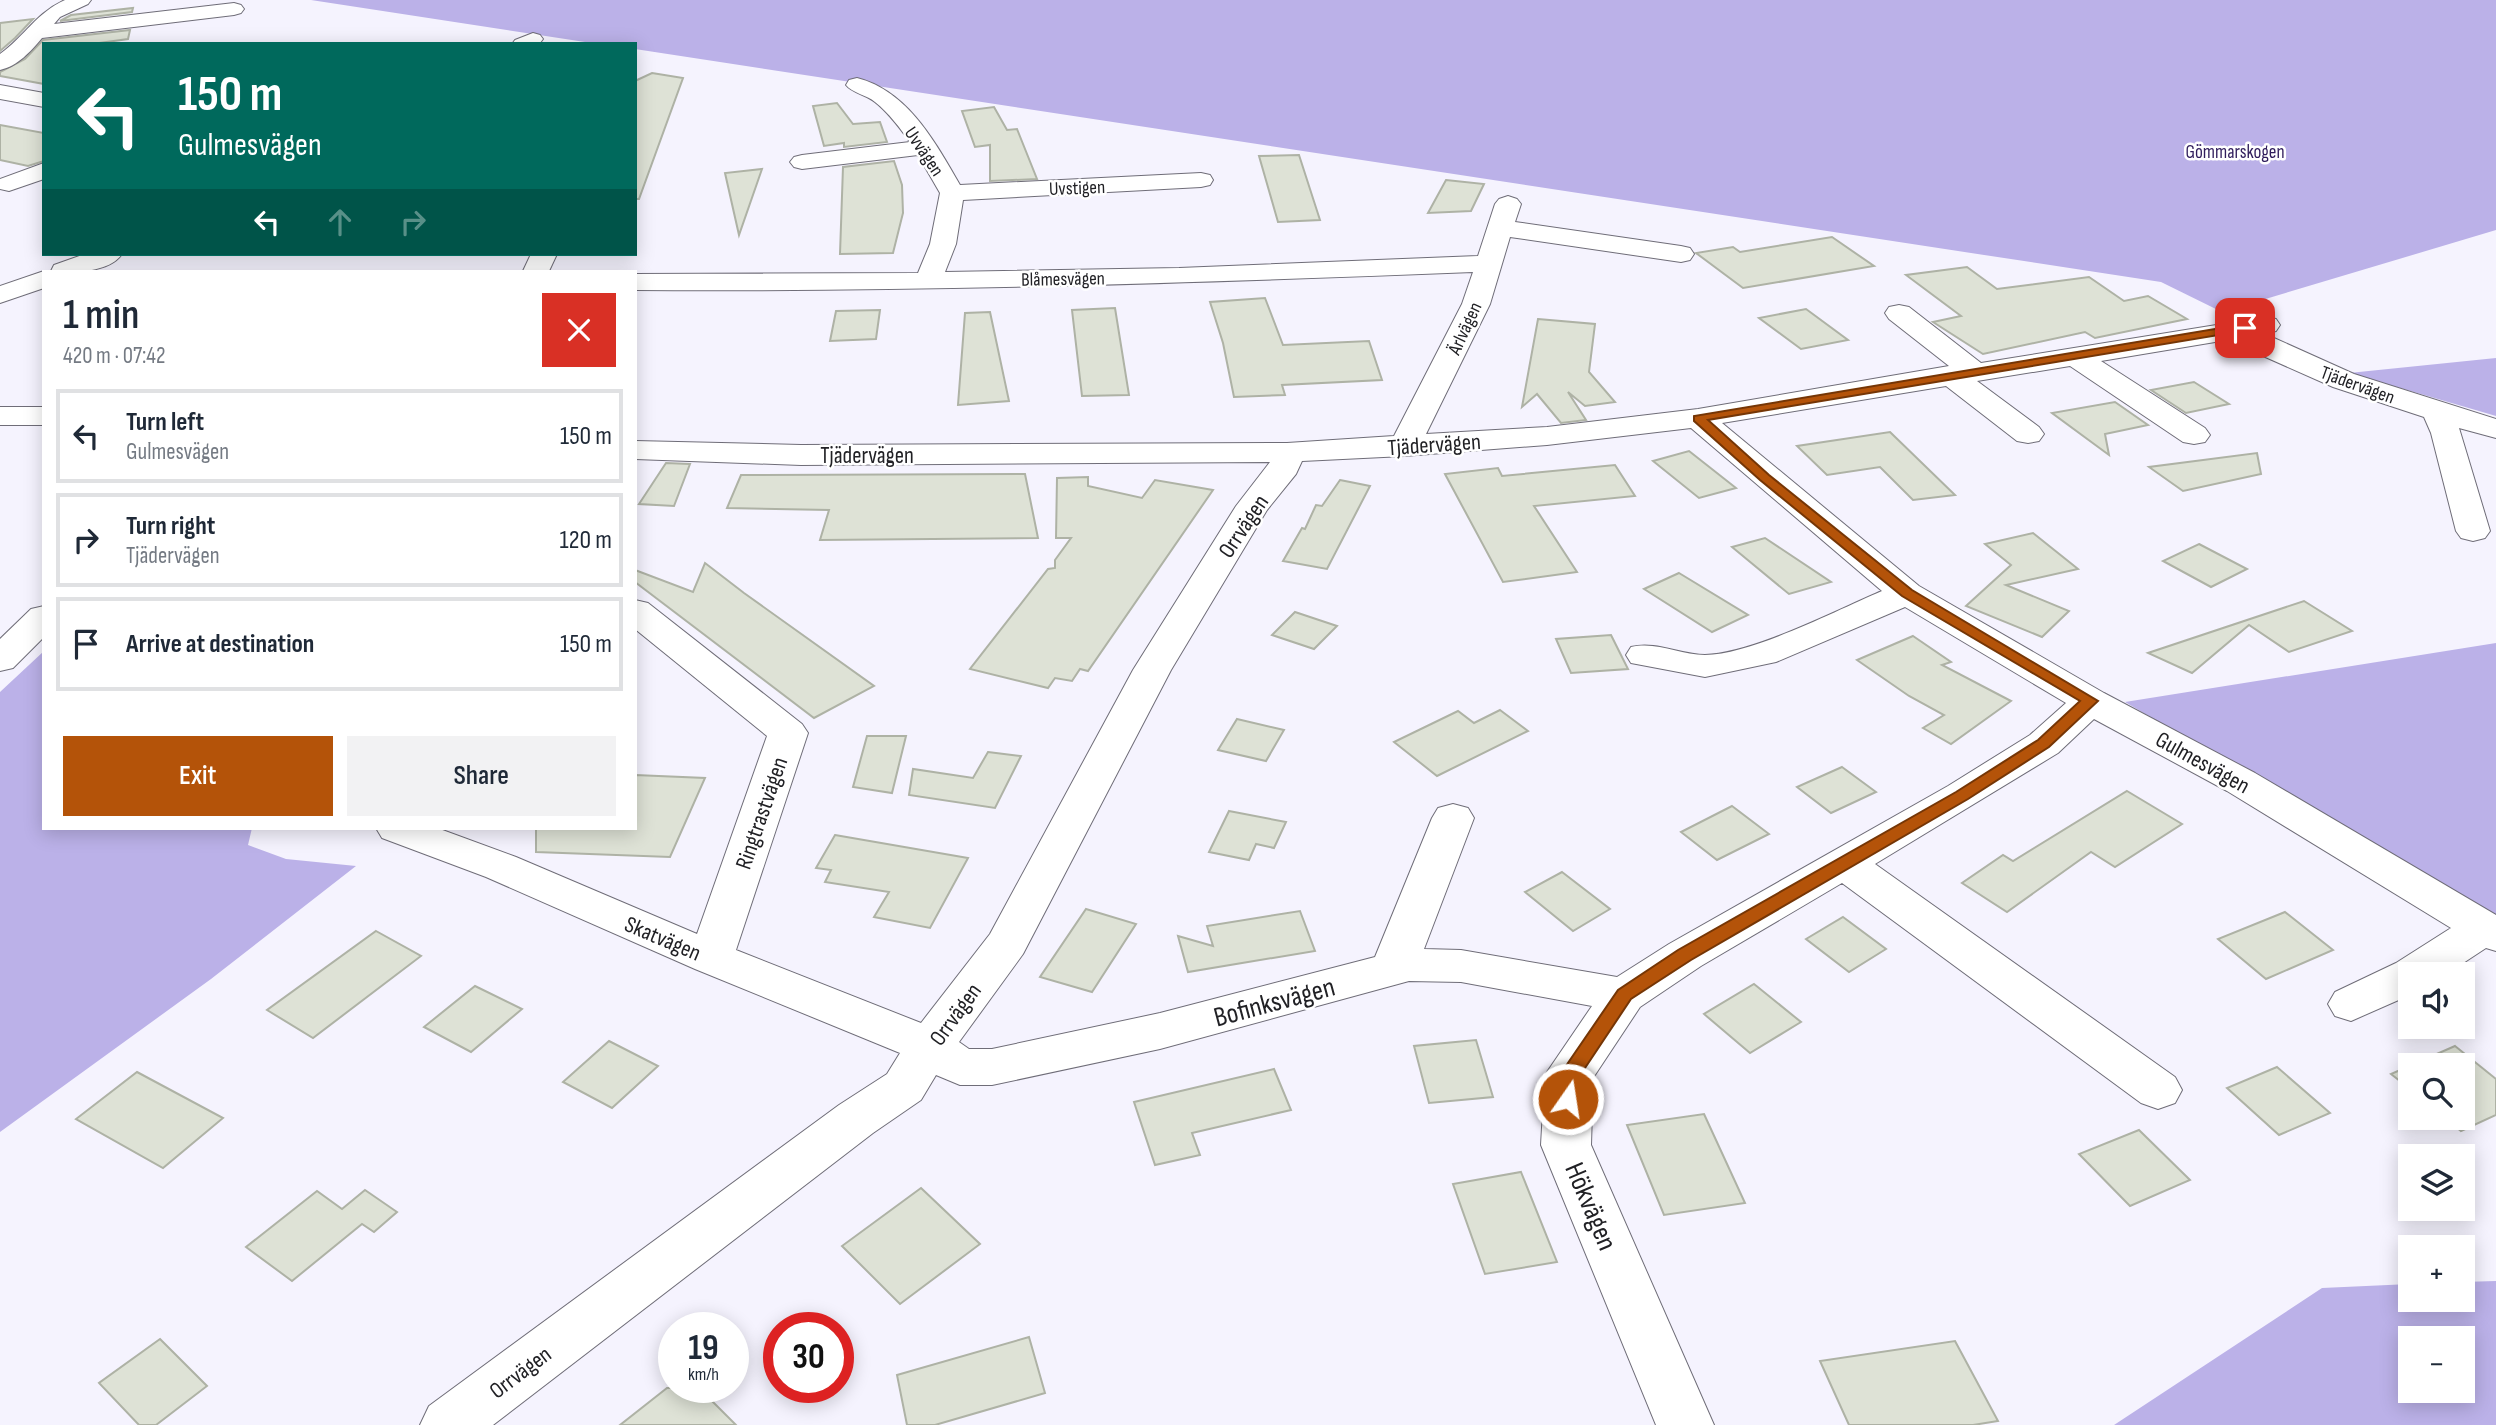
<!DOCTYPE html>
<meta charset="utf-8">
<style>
body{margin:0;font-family:"Sofia Sans Condensed",sans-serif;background:#f2f2f3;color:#1f2937;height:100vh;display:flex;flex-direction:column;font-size:26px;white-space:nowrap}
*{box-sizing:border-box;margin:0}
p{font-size:23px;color:#747a83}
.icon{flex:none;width:38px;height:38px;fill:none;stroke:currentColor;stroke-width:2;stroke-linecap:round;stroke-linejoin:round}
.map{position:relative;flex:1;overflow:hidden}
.details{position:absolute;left:42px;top:270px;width:595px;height:560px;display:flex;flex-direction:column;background:#fff;border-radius:0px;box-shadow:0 4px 18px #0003}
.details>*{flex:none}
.hud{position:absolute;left:42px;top:42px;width:595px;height:214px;border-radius:0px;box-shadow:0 4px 18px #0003;background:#00695c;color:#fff;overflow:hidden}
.fabs{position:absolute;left:2398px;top:962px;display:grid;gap:14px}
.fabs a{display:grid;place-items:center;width:77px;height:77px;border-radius:0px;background:#fff;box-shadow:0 4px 18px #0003;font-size:35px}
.speed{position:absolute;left:658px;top:1312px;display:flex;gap:14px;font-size:35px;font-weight:700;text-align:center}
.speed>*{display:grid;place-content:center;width:91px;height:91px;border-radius:50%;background:#fff;box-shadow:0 4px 18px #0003;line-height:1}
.speed small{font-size:18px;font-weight:400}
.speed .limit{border:10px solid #d22;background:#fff;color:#111}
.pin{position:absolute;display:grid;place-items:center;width:60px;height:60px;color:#fff;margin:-30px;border-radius:14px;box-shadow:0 4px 10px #0006}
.me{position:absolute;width:77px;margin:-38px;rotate:13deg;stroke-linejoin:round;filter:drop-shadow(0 0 5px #0008)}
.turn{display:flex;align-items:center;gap:24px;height:147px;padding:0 21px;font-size:32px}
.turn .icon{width:91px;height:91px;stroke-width:2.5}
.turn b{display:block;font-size:49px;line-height:60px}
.lanes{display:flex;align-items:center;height:66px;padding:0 21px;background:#0003;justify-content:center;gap:35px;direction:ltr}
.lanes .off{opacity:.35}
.round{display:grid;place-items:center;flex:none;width:74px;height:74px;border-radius:0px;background:#f2f2f3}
.headline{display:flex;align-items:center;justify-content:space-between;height:119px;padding:0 21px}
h1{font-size:42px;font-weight:600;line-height:52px}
.button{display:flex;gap:14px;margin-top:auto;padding:14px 21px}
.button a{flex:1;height:80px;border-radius:0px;background:#b45309;color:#fff;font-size:28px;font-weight:600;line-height:80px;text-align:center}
.button a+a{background:#f2f2f3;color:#1f2937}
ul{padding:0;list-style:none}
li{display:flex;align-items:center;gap:21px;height:94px;margin:0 14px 10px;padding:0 7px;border:4px solid #e0e1e3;border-radius:0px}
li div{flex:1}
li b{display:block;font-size:26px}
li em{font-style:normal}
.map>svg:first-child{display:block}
.forest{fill:#bbb1e8;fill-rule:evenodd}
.building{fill:#dee2d6;stroke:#aeb2a5;stroke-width:2}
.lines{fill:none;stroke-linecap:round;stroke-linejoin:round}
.minor-casing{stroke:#6f6d78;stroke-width:2}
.minor{fill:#fff;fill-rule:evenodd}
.route{fill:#b45309;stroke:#753606;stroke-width:2}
.labels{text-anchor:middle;stroke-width:5;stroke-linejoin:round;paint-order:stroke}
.far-street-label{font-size:19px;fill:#212125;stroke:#fff}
.far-park-label{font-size:19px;fill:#301d5c;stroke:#fff}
.street-label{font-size:23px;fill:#212125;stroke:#fff}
.near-street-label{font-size:28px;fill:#212125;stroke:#fff}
</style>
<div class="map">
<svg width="2496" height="1425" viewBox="0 0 2496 1425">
<rect width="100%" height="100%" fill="#f5f3fe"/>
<g class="forest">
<polygon points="311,0 2496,0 2496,230 2222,312 2161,282 635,49 635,44 598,44"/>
<polygon points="2496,358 2496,416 2349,373"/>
<polygon points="2496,643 2496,921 2125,702"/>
<polygon points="44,651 44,828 252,828 248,845 286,859 356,866 211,979 0,1132 0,692"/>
<path d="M2496 1281V1425H2114L2322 1288 2410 1284V1300H2462V1282ZM2410 1339H2462V1391H2410Z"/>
</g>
<g class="building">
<polygon points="133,8 132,12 60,21 71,15"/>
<polygon points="33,19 15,38 0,51 0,23"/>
<polygon points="130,30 128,39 92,44 44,44 44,84 0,76 0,72 25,59 43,40"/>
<polygon points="652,73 683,78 639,199 635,199 635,81"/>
<polygon points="837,103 853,124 880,122 887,142 844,147 844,143 824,146 813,106"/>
<polygon points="994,107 1007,130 1017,129 1037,179 990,181 990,145 975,147 962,111"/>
<polygon points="0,125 44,133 44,161 28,166 0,160"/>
<polygon points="1299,155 1320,220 1278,222 1259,156"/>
<polygon points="894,161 902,185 903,213 893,253 840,254 843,167"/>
<polygon points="762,169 739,235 725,173"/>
<polygon points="1446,180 1484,184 1471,211 1428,213"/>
<polygon points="1832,237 1874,266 1743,288 1696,253 1733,247 1740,252"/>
<polygon points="1967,267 1997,289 2089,277 2124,301 2148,296 2187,319 2095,338 2085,332 1983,354 1933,322 1961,316 1906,275"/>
<polygon points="1265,298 1283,345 1369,341 1382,380 1282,385 1285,395 1234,397 1223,343 1210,302"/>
<polygon points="1115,308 1129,395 1082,396 1072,310"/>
<polygon points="1806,309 1848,340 1801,349 1759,318"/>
<polygon points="880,310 876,339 830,341 836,311"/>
<polygon points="990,312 1009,401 958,405 965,313"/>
<polygon points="1538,319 1595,324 1589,372 1615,402 1585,406 1568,392 1586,420 1561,423 1537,394 1522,407"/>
<polygon points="2194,382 2229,404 2186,413 2151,390"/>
<polygon points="2115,402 2148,425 2105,434 2109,455 2052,413"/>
<polygon points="1890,432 1955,495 1913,500 1880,467 1827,475 1797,446"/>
<polygon points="1689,451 1736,488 1699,498 1653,461"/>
<polygon points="2257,453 2261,474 2183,491 2149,467"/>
<polygon points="666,463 690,464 674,506 639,504"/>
<polygon points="1615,465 1635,496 1534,506 1577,572 1503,582 1445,474 1498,468 1502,476"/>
<polygon points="1025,474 1038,538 820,540 829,510 727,508 741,475"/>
<polygon points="1088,477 1088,486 1142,498 1155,480 1213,490 1088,671 1080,669 1072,681 1055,678 1048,688 970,669 1048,569 1055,568 1055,560 1071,538 1056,538 1057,478"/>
<polygon points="1340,480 1370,486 1327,569 1283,561 1302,528 1305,529 1316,505 1322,506"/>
<polygon points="2033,533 2078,569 2006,585 2069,611 2042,637 1966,606 2011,565 1985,544"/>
<polygon points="1765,538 1831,582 1789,594 1732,547"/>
<polygon points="2199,544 2247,569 2211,587 2163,561"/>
<polygon points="705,563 744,593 874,686 814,718 635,582 635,570 693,592"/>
<polygon points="1679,573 1748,615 1712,632 1644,589"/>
<polygon points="2304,601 2352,631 2289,652 2249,625 2192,673 2148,653"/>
<polygon points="1295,612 1337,626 1314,649 1272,635"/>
<polygon points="1611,635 1628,669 1571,673 1556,639"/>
<polygon points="1913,636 1951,662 1942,665 2011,701 1951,744 1923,728 1944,715 1909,696 1857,660"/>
<polygon points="1500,710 1528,731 1437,776 1394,742 1458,711 1474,723"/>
<polygon points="1237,719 1284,730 1266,761 1218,750"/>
<polygon points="867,736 906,736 892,793 853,787"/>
<polygon points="988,752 1021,756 995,808 909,795 913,769 973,778"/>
<polygon points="1842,767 1876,792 1831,813 1797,787"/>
<polygon points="635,775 705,778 670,857 536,852 536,828 635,828"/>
<polygon points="2127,791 2182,824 2115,867 2091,852 2007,912 1962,883 2003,855 2013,861"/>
<polygon points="1732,806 1769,834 1717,860 1681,832"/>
<polygon points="1229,811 1286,822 1274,848 1256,844 1249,860 1209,852"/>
<polygon points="835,835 968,858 930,928 874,917 889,892 825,882 831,870 816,868"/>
<polygon points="1562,872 1610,909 1573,931 1525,892"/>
<polygon points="1086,909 1136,924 1092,992 1040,977"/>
<polygon points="1300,911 1315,951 1188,972 1178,936 1213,946 1207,926"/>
<polygon points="2285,912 2333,950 2266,979 2218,939"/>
<polygon points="1843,917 1886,949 1849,972 1806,939"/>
<polygon points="376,931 421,956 313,1038 267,1010"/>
<polygon points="1754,984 1801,1022 1750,1053 1704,1014"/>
<polygon points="475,986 522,1009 471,1052 424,1027"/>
<polygon points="1476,1040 1493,1097 1429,1103 1414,1046"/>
<polygon points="609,1041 658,1066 612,1108 563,1082"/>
<polygon points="2455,1046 2496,1079 2496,1115 2461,1131 2445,1118 2462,1118 2462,1066 2410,1066 2410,1089 2391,1074"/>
<polygon points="2277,1067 2330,1113 2279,1135 2227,1088"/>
<polygon points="1274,1069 1291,1110 1192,1133 1200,1155 1155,1165 1134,1102"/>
<polygon points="137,1072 223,1118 163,1168 76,1119"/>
<polygon points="1704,1114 1745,1203 1664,1215 1627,1125"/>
<polygon points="2139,1130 2190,1180 2130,1206 2079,1154"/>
<polygon points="1521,1172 1557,1262 1485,1274 1453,1184"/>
<polygon points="921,1188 980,1244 900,1304 842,1246"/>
<polygon points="365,1190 397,1212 374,1232 362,1224 292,1281 246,1247 317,1191 342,1209"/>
<polygon points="1029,1337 1045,1393 935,1425 907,1425 897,1375"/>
<polygon points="160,1339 207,1386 156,1425 139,1425 99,1383"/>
<polygon points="1955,1341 1998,1421 1973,1425 1849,1425 1820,1361"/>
<polygon points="667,1388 699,1388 736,1425 620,1425"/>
</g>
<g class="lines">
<defs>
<g id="minor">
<path d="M65 0H91L88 4 60 17 54 24 234 3 241 5 244 9 241 13 234 15 42 38C31 51 18 66 0 70V54C25 36 36 13 65 0Z"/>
<polygon points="533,33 540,35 543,39 540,43 512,44 515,40"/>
<path d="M857 78C908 91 935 142 960 185L1201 173 1210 175 1213 180 1210 185 1201 187 963 200 956 244 945 272 1179 268 1478 256 1495 204 1499 199 1508 196 1517 199 1521 204 1515 222 1681 246 1690 248 1694 254 1690 260 1681 262 1510 237 1490 304 1426 434 1547 427 1698 409 1949 366 1889 319 1885 313 1889 307 1899 305 1909 307 1981 363 2266 317 2276 319 2280 325 2276 331 2265 334 2354 374 2496 419V438L2459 428 2490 531 2485 538 2473 541 2461 538 2456 531 2431 433 2424 417 2333 387 2227 340 2101 361 2205 428 2210 435 2205 442 2194 444 2183 442 2070 366 1977 381 2039 427 2044 434 2039 441 2028 443 2017 441 1946 386 1722 423 1919 586 2104 693 2255 773 2496 915V951L2486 948 2445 975H2410V995L2351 1021 2335 1016 2328 1004 2335 992 2396 963 2451 928 2227 791 2094 719 2058 753 1875 864 2175 1077 2182 1090 2175 1103 2158 1109 2141 1103 1842 883 1701 966 1640 1007 1593 1078 1591 1145 1714 1425H1656L1541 1145 1545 1075 1592 1006 1461 982 1409 981 1160 1049 992 1085H960L936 1075 921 1100 873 1133 493 1425H420L429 1406 839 1105 887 1074 900 1053 695 969 486 877 382 838 376 828H437L516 857 697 934 767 736 635 629V600L648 603 802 724 808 733 736 950 921 1023 990 934 1133 670 1236 506 1270 462 801 465 635 459V441L801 445 1287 443 1394 436 1462 304 1473 272C1194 283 915 292 635 290V274L918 273 930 244 940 193 918 155 802 169 794 167 790 162 794 157 802 155 910 142C900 128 889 113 875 102 867 95 852 93 846 85L849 80ZM1691 428 1882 591C1837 610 1753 654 1705 655 1680 655 1657 641 1631 647L1626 655 1631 663 1705 677 1776 662 1905 607 2066 703 2030 735 1948 786 1669 944 1617 977 1461 950 1424 949 1474 818 1468 808 1453 804 1438 808 1432 818 1375 957 1160 1013 992 1049H969L959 1042 1023 954 1171 670 1267 510 1296 474 1302 461 1404 456 1547 445Z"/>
<polygon points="0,85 44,93 44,107 0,99"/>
<polygon points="44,163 44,179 9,191 0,189 0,179"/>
<path d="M85 254H122C108 274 72 272 51 271L54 265Z"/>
<polygon points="531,254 557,254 549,271 523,271"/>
<polygon points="44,271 44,288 0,303 0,286"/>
<rect x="0" y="407" width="44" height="18"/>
<polygon points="44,606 44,637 13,668 0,671 0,639 31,609"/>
</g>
</defs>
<use href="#minor" class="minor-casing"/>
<use href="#minor" class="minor"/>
</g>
<polygon class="route" points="2245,324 2249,325 2249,330 1708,420 1769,475 1912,590 2098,701 2049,747 1968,799 1691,960 1631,999 1579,1077 1578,1099 1575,1104 1568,1107 1561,1104 1558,1099 1559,1076 1618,990 1678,950 1956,792 2038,740 2080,701 1902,596 1760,480 1694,421 1694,416"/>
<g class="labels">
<g class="far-street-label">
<text transform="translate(925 151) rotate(56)" y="7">Uvvägen</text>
<text transform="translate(1077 187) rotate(-2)" y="7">Uvstigen</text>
<text transform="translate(1063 278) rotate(-1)" y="7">Blåmesvägen</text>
<text transform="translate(1464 328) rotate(-65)" y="7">Ärlvägen</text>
<text transform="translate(2358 384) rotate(20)" y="7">Tjädervägen</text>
</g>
<g class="far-park-label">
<text x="2235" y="158">Gömmarskogen</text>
</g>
<g class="street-label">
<text transform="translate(1434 444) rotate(-4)" y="8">Tjädervägen</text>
<text x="867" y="463">Tjädervägen</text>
<text transform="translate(1243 526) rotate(-56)" y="8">Orrvägen</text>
<text transform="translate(2203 762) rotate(29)" y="8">Gulmesvägen</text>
<text transform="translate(761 813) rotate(-71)" y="8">Ringtrastvägen</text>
<text transform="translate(663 938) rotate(23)" y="8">Skatvägen</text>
<text transform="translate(955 1014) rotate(-54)" y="8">Orrvägen</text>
<text transform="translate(520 1372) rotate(-37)" y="8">Orrvägen</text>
</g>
<g class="near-street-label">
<text transform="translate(1274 1001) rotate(-15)" y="10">Bofinksvägen</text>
<text transform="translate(1592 1206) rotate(67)" y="10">Hökvägen</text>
</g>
</g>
</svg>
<div class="fabs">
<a><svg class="icon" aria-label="sound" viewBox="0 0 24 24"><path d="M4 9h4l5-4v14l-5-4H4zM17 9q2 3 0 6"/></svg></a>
<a><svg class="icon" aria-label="search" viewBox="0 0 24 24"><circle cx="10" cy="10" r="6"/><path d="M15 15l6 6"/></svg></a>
<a><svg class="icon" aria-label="layers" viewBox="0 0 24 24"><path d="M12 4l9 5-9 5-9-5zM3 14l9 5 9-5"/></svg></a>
<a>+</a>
<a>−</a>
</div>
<div class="speed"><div>19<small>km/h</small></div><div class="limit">30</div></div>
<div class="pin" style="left:2245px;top:328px;background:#d93025"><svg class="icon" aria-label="arrive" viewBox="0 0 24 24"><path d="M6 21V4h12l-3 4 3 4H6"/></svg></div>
<svg class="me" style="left:1568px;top:1099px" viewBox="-20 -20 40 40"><circle r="17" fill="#b45309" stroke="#fff" stroke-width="3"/><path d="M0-11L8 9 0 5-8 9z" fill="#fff"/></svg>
<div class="hud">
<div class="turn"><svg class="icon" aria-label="left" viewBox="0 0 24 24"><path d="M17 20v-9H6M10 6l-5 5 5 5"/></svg><div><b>150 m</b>Gulmesvägen</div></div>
<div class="lanes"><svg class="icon" aria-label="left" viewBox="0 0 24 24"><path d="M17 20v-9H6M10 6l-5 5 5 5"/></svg><svg class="icon off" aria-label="ahead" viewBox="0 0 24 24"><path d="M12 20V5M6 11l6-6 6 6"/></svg><svg class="icon off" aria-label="right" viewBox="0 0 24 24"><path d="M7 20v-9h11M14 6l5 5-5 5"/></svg></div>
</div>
<section class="details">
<div class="headline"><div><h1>1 min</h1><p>420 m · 07:42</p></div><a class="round" style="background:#d93025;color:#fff"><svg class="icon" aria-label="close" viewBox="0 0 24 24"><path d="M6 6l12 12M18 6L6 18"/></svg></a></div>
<ul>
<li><svg class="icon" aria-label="left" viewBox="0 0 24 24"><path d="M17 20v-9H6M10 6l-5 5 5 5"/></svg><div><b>Turn left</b><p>Gulmesvägen</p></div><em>150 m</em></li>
<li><svg class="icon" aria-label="right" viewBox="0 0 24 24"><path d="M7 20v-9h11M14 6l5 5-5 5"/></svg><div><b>Turn right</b><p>Tjädervägen</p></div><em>120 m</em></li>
<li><svg class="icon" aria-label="arrive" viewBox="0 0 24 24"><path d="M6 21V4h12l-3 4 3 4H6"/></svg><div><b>Arrive at destination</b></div><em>150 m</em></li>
</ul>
<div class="button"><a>Exit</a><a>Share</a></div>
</section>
</div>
